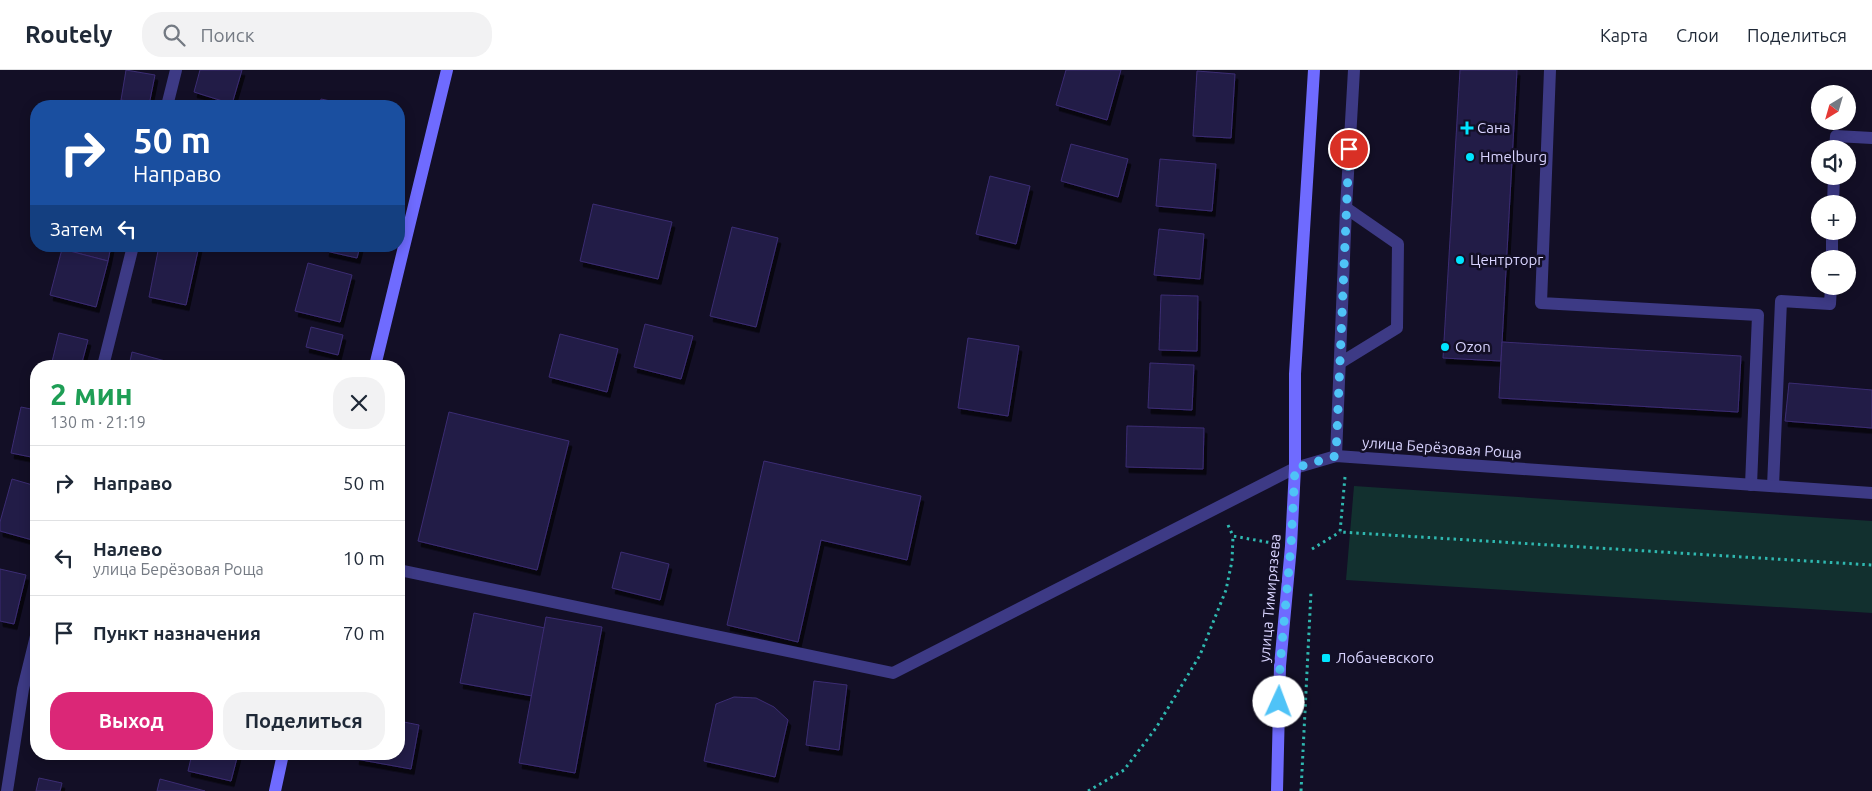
<!DOCTYPE html>
<html lang="ru">
<meta charset="utf-8">
<style>
body{margin:0;font-family:Ubuntu,sans-serif;background:#f2f2f3;color:#1f2937;height:100vh;display:flex;flex-direction:column;font-size:19px;white-space:nowrap}
*{box-sizing:border-box;margin:0}
p{font-size:16px;color:#747a83}
.icon{flex:none;width:28px;height:28px;fill:none;stroke:currentColor;stroke-width:2;stroke-linecap:round;stroke-linejoin:round}
.map{position:relative;flex:1;overflow:hidden}
.details{position:absolute;left:30px;top:290px;width:375px;height:400px;display:flex;flex-direction:column;background:#fff;border-radius:20px;box-shadow:0 2px 12px #0003}
.details>*{flex:none}
.banner{position:absolute;left:30px;top:30px;width:375px;height:152px;border-radius:20px;box-shadow:0 2px 12px #0003;background:#1a4fa0;color:#fff;overflow:hidden}
.needle{width:32px;rotate:217deg}
.fabs{position:absolute;left:1811px;top:15px;display:grid;gap:10px}
.fabs a{display:grid;place-items:center;width:45px;height:45px;border-radius:50%;background:#fff;box-shadow:0 2px 12px #0003;font-size:25px}
.pin{position:absolute;display:grid;place-items:center;width:42px;height:42px;color:#fff;margin:-21px;border:2px solid #fff;border-radius:50%;box-shadow:0 1px 5px #0007}
.me{position:absolute;width:55px;margin:-28px;rotate:2deg;stroke-linejoin:round;filter:drop-shadow(0 0 4px #0008)}
.turn{display:flex;align-items:center;gap:18px;height:105px;padding:0 20px;font-size:22px}
.turn .icon{width:65px;height:65px;stroke-width:2.5}
.turn b{display:block;font-size:35px;line-height:42px}
.then{display:flex;align-items:center;height:48px;padding:0 20px;background:#0003;gap:10px;font-size:19px}
.round{display:grid;place-items:center;flex:none;width:52px;height:52px;border-radius:20px;background:#f2f2f3}
.summary{display:flex;align-items:center;justify-content:space-between;height:85px;padding:0 20px}
h1{font-size:30px;font-weight:700;line-height:38px;color:#1e9e55}
.button{display:flex;gap:10px;margin-top:auto;padding:10px 20px}
.button a{flex:1;height:58px;border-radius:20px;background:#db2777;color:#fff;font-size:20px;font-weight:700;line-height:58px;text-align:center}
.button a+a{background:#f2f2f3;color:#1f2937}
ul{padding:0;list-style:none}
li{display:flex;align-items:center;gap:15px;height:75px;padding:0 20px;border-top:1px solid #e0e1e3}
li div{flex:1}
li b{display:block;font-size:19px}
li em{font-style:normal}
header{display:flex;align-items:center;gap:30px;box-sizing:border-box;height:70px;padding:0 25px;background:#fff;border-bottom:1px solid #e0e1e3}
header strong{font-size:24px}
nav{display:flex;gap:28px;margin-inline-start:auto;font-size:18px}
.search{width:350px;height:45px;background:#f2f2f3;display:flex;align-items:center;gap:12px;box-sizing:border-box;padding:0 18px;border-radius:20px;color:#747a83;font-size:19px}
.map>svg:first-child{display:block}
.green{fill:#12302f}
.building{fill:#241b47;stroke:#3b2d73;filter:url(#shadow)}
.lines{fill:none;stroke-linecap:round;stroke-linejoin:round}
.path{stroke:#2fb8b0;stroke-width:3;stroke-dasharray:2.5 4;stroke-linecap:butt}
.lane{stroke:#3d3a85;stroke-width:12}
.street{stroke:#3d3a85;stroke-width:12}
.secondary{stroke:#6f6bff;stroke-width:12}
.route{stroke:#4fc3f7;stroke-width:9;stroke-dasharray:0 16.2}
.poi-dot{fill:#00e5ff;stroke:#130f26;stroke-width:2}
.labels{text-anchor:middle;stroke-width:5;stroke-linejoin:round;paint-order:stroke}
.poi-label{font-size:15px;fill:#d9d4ff;stroke:#130f26;text-anchor:start}
.street-label{font-size:15px;fill:#d9d4ff;stroke:#130f26}
</style>
<header>
<strong>Routely</strong>
<div class="search"><svg class="icon" aria-label="search" viewBox="0 0 24 24"><circle cx="10" cy="10" r="6"/><path d="M15 15l6 6"/></svg>Поиск</div>
<nav><a>Карта</a><a>Слои</a><a>Поделиться</a></nav>
</header>
<div class="map">
<svg width="1872" height="721" viewBox="0 0 1872 721">
<defs>
<filter id="shadow"><feDropShadow dx="3" dy="5.5" stdDeviation="0" flood-color="#0009"/></filter>
</defs>
<rect width="100%" height="100%" fill="#130f26"/>
<polygon class="green" points="1354,416 1872,451 1872,543 1346,510"/>
<g class="building">
<polygon points="126,0 155,5 149,35 121,30"/>
<polygon points="200,0 242,0 232,34 194,22"/>
<polygon points="1066,0 1121,0 1107,50 1056,35"/>
<polygon points="1460,0 1517,0 1501,291 1443,288"/>
<polygon points="1197,1 1235,4 1231,68 1193,66"/>
<polygon points="321,29 354,36 319,36"/>
<polygon points="1071,74 1128,89 1118,127 1061,111"/>
<polygon points="1160,89 1216,94 1212,141 1156,136"/>
<polygon points="990,106 1030,116 1016,174 976,164"/>
<polygon points="593,134 672,152 658,209 580,191"/>
<polygon points="732,157 778,168 756,257 710,246"/>
<polygon points="1159,159 1204,164 1200,209 1154,205"/>
<polygon points="62,176 111,176 108,191 62,179"/>
<polygon points="159,176 199,176 186,235 149,227"/>
<polygon points="327,176 360,176 357,188 326,181"/>
<polygon points="62,179 108,191 96,237 50,225"/>
<polygon points="308,193 352,205 340,252 295,241"/>
<polygon points="1161,225 1198,226 1197,281 1159,280"/>
<polygon points="645,254 693,266 681,309 634,297"/>
<polygon points="311,257 343,265 338,285 306,277"/>
<polygon points="59,263 88,270 81,296 51,296"/>
<polygon points="560,264 618,279 607,322 549,307"/>
<polygon points="968,268 1019,276 1008,346 958,338"/>
<polygon points="1502,272 1741,286 1738,342 1499,328"/>
<polygon points="132,282 169,292 168,296 129,296"/>
<polygon points="1150,293 1194,295 1192,340 1148,338"/>
<polygon points="1789,313 1872,320 1872,358 1785,351"/>
<polygon points="21,337 36,340 36,388 11,383"/>
<polygon points="449,342 569,371 537,500 418,471"/>
<polygon points="1127,356 1204,358 1203,399 1126,397"/>
<polygon points="764,391 921,426 907,490 821,470 798,572 727,555"/>
<polygon points="12,409 36,416 36,471 0,461 0,452"/>
<polygon points="621,482 669,494 660,530 612,518"/>
<polygon points="0,499 26,505 14,554 0,551"/>
<polygon points="474,543 545,558 532,626 460,613"/>
<polygon points="546,547 602,557 575,703 519,693"/>
<polygon points="814,611 847,615 839,680 806,675"/>
<polygon points="734,627 756,628 774,637 788,650 775,707 704,691 716,634"/>
<polygon points="399,651 419,655 411,699 356,689 357,684 399,684"/>
<polygon points="192,684 238,684 231,711 188,701"/>
<polygon points="39,708 62,713 60,721 36,721"/>
<polygon points="160,709 205,721 157,721"/>
</g>
<g class="lines">
<g class="path">
<polyline points="1345,407 1340,462 1872,495"/>
<polyline points="1228,455 1233,466 1272,473"/>
<polyline points="1312,479 1340,462"/>
<polyline points="1088,721 1124,700 1156,658 1200,585 1226,520 1232,491 1233,466"/>
<polyline points="1301,721 1311,522"/>
</g>
<g class="lane">
<polyline points="1550,0 1541,233 1758,245 1751,415"/>
<polyline points="1835,79 1836,66 1872,68"/>
<polyline points="1833,134 1834,106"/>
<polyline points="1832,189 1832,161"/>
<polyline points="1340,293 1397,258 1398,174 1346,138"/>
<polyline points="1773,416 1781,231 1830,234 1831,216"/>
</g>
<g class="street">
<polyline points="167,36 176,0"/>
<polyline points="103,296 133,176"/>
<polyline points="1336,386 1346,138 1354,0"/>
<polyline points="399,500 893,603 1295,398 1336,386 1872,423"/>
<polyline points="7,721 23,619 36,566"/>
</g>
<g class="secondary">
<polyline points="375,296 447,0"/>
<polyline points="275,721 283,684"/>
<polyline points="1277,721 1280,596 1291,476 1295,398 1295,304 1314,0"/>
</g>
</g>
<g class="lines">
<polyline class="route" points="1279,632 1280,596 1291,476 1295,398 1336,386 1349,79"/>
</g>
<g class="poi-dot">
<path d="M1464.5 50.5h5v5h5v5h-5v5h-5v-5h-5v-5h5z"/>
<circle cx="1470" cy="87" r="5"/>
<circle cx="1460" cy="190" r="5"/>
<circle cx="1445" cy="277" r="5"/>
<rect x="1321" y="583" width="10" height="10" rx="2.5"/>
</g>
<g class="labels">
<g class="poi-label">
<text x="1477" y="63">Сана</text>
<text x="1480" y="92">Hmelburg</text>
<text x="1470" y="195">Центрторг</text>
<text x="1455" y="282">Ozon</text>
<text x="1336" y="593">Лобачевского</text>
</g>
<g class="street-label">
<text transform="translate(1442 378) rotate(4)" y="5">улица Берёзовая Роща</text>
<text transform="translate(1270 528) rotate(-85)" y="5">улица Тимирязева</text>
</g>
</g>
</svg>
<div class="fabs">
<a><svg class="needle" viewBox="-14 -14 28 28"><path d="M0-13l5 13h-10z" fill="#e53935"/><path d="M0 13l5-13h-10z" fill="#747a83"/></svg></a>
<a><svg class="icon" aria-label="sound" viewBox="0 0 24 24"><path d="M4 9h4l5-4v14l-5-4H4zM17 9q2 3 0 6"/></svg></a>
<a>+</a>
<a>−</a>
</div>
<div class="pin" style="left:1349px;top:79px;background:#d93025"><svg class="icon" aria-label="arrive" viewBox="0 0 24 24"><path d="M6 21V4h12l-3 4 3 4H6"/></svg></div>
<svg class="me" style="left:1279px;top:632px" viewBox="-20 -20 40 40"><circle r="19" fill="#fff"/><path d="M0-13L10 11 0 6-10 11z" fill="#4fc3f7"/></svg>
<div class="banner">
<div class="turn"><svg class="icon" aria-label="right" viewBox="0 0 24 24"><path d="M7 20v-9h11M14 6l5 5-5 5"/></svg><div><b>50 m</b>Направо</div></div>
<div class="then">Затем<svg class="icon" aria-label="left" viewBox="0 0 24 24"><path d="M17 20v-9H6M10 6l-5 5 5 5"/></svg></div>
</div>
<section class="details">
<div class="summary"><div><h1>2 мин</h1><p>130 m · 21:19</p></div><a class="round"><svg class="icon" aria-label="close" viewBox="0 0 24 24"><path d="M6 6l12 12M18 6L6 18"/></svg></a></div>
<ul>
<li><svg class="icon" aria-label="right" viewBox="0 0 24 24"><path d="M7 20v-9h11M14 6l5 5-5 5"/></svg><div><b>Направо</b></div><em>50 m</em></li>
<li><svg class="icon" aria-label="left" viewBox="0 0 24 24"><path d="M17 20v-9H6M10 6l-5 5 5 5"/></svg><div><b>Налево</b><p>улица Берёзовая Роща</p></div><em>10 m</em></li>
<li><svg class="icon" aria-label="arrive" viewBox="0 0 24 24"><path d="M6 21V4h12l-3 4 3 4H6"/></svg><div><b>Пункт назначения</b></div><em>70 m</em></li>
</ul>
<div class="button"><a>Выход</a><a>Поделиться</a></div>
</section>
</div>
